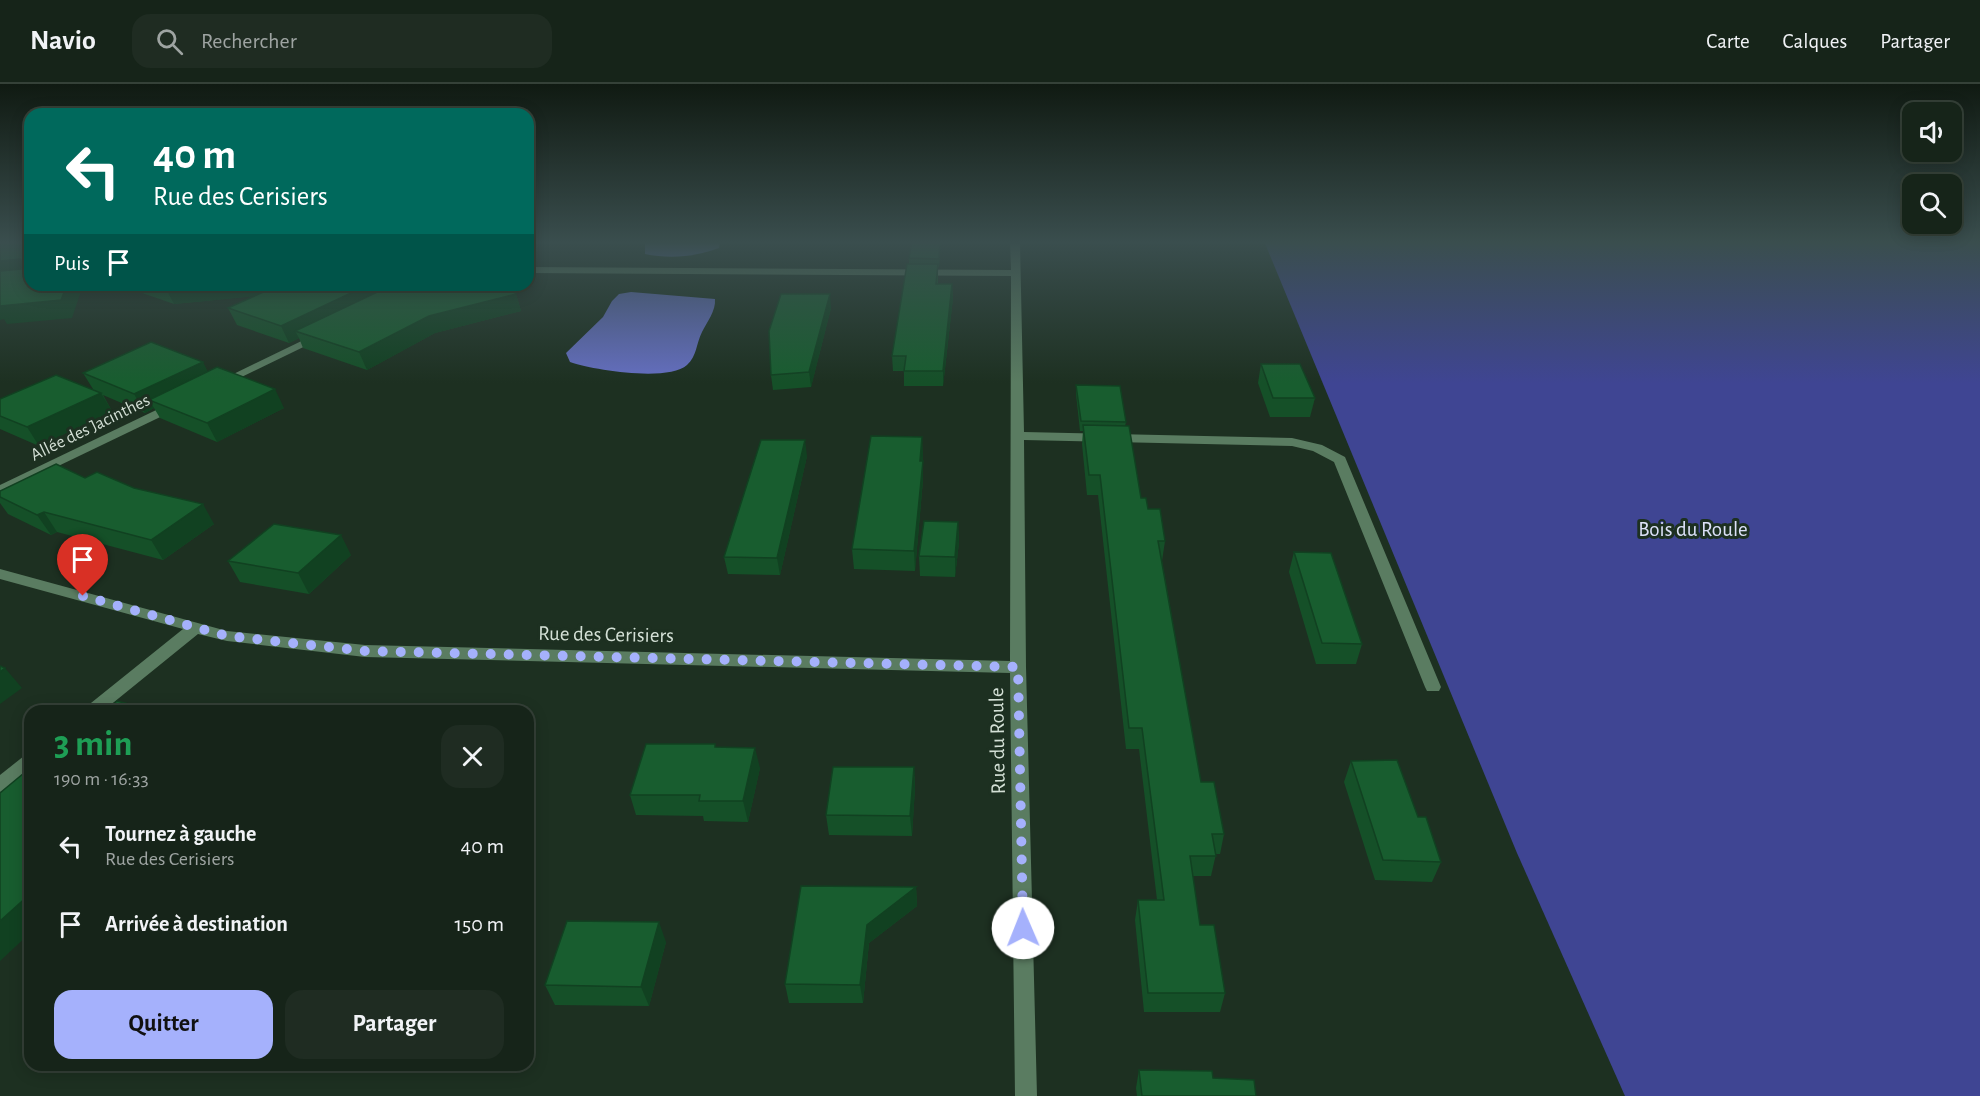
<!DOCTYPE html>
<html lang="fr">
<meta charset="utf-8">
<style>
body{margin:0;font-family:"Alegreya Sans",sans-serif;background:#1f2c22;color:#f1f3f6;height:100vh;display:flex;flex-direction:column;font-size:22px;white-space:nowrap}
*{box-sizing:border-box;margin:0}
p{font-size:20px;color:#9ea4a2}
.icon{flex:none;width:33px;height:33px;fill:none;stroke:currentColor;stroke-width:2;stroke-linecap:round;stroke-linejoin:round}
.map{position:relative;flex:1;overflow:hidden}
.panel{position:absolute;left:24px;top:621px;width:510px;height:366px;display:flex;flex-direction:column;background:#162419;border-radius:18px;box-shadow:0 3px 15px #0003,0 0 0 2px #354138}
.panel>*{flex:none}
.guide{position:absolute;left:24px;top:24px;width:510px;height:183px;border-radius:18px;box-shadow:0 3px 15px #0003,0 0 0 2px #354138;background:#00695c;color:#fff;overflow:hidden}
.tools{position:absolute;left:1902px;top:18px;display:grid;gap:12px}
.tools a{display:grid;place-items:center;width:60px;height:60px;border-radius:12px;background:#162419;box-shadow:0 3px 15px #0003,0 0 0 2px #354138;font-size:30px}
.pin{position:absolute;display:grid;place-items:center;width:51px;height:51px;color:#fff;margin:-62px -26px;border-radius:50% 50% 50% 0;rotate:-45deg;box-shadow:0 0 6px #0007}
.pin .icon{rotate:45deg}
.me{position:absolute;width:66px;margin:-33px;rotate:359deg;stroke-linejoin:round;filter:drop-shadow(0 0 4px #0008)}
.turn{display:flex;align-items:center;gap:21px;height:126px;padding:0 30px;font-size:27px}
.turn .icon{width:78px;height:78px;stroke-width:2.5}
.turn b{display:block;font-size:42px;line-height:51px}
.then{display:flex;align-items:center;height:57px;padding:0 30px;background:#0003;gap:12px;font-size:22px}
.round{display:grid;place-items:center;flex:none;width:63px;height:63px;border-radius:18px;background:#1f2c22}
.summary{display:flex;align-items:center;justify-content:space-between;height:102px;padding:0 30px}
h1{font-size:36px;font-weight:600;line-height:45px;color:#1e9e55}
.cta{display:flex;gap:12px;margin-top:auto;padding:12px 30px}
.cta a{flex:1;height:69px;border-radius:18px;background:#a5b1fc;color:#111;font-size:24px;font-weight:600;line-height:69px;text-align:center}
.cta a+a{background:#1f2c22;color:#f1f3f6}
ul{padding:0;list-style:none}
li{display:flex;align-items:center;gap:18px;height:78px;padding:0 30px}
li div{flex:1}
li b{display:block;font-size:22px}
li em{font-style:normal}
header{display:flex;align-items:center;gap:36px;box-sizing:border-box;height:84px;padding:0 30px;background:#162419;border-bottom:2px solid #354138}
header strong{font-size:28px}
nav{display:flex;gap:33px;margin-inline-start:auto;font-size:21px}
.search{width:420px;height:54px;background:#1f2c22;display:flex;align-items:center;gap:15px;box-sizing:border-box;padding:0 21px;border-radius:18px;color:#9ea4a2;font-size:22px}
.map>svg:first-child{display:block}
.forest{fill:#3f4593}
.water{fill:#656fc2}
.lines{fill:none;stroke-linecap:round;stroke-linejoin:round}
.minor{fill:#5a7c61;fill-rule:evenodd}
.wall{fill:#155028}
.shaded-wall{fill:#114121}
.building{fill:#185d2f;stroke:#114121;stroke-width:1.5}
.route{stroke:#a5b1fc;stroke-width:10;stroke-dasharray:0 18}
.labels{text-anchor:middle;stroke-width:6;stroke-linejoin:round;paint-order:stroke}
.far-street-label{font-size:18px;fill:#d3dfd5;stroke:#1d3021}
.park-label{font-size:21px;fill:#dce1f8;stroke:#1d3021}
.street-label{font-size:21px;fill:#d3dfd5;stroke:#1d3021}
</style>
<header>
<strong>Navio</strong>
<div class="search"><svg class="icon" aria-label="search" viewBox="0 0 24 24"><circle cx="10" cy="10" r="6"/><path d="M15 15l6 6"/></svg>Rechercher</div>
<nav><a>Carte</a><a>Calques</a><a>Partager</a></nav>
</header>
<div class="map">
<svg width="1980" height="1012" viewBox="0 0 1980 1012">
<rect width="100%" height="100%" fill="#1d3021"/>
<polygon class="forest" points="1264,157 1980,157 1980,1012 1625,1012 1517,769"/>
<g class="water">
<path d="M645 157H720L719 164C696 173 669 175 645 170Z"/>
<path d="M631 208 715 215C716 227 707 238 702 248 696 260 697 272 687 281 668 298 593 286 570 278L566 269 603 233 612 217 619 210Z"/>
</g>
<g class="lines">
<g class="minor">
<polygon points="1010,157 1020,157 1024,348 1292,354 1322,361 1345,373 1441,603 1439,607 1427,607 1425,603 1334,378 1313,367 1292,362 1024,356 1026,583 1037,1012 1015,1012 1010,589 365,573 227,557 198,550 103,627 84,627 86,623 183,545 0,495 0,485 227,547 365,561 1010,577 1011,192 528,189 528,183 1011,186"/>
<polygon points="318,249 324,252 322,254 225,301 221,303 215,299"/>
<polygon points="175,317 181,321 179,324 0,410 0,401"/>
<polygon points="30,670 30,687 6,706 0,708 0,691 24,672"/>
</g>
</g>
<g class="wall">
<polygon points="941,157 939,183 938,183 938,200 952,200 953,214 943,302 904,302 904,287 893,287 892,272 909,180 909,174"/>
<polygon points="119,201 509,201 516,210 521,227 435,249 367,286 303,264 299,254 289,259 237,241 228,224 254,212 174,220"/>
<polygon points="831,224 811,303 773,306 771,291"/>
<polygon points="1261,280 1315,314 1310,333 1270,333 1258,299"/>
<polygon points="208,288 284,324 217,358 160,334 154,324 145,329 103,311 112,327 39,362 0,345 0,315 93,305 83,289"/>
<polygon points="1076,301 1126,338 1125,342 1141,414 1165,457 1162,477 1201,698 1224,750 1220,770 1216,770 1211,792 1193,792 1200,841 1225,909 1220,928 1144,928 1135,836 1138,816 1157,816 1139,665 1126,665 1098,411 1087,411 1082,360 1083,347 1080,347 1076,310"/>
<polygon points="922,353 923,396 915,487 854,485 852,465"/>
<polygon points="807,372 780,491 728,490 724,473"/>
<polygon points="85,394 214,440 163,476 57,448 51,451 8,430 0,419 0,407"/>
<polygon points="958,438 959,458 955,493 920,492 919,472"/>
<polygon points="1294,468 1362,560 1356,580 1316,580 1289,488"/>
<polygon points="351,471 309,510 240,498 228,477"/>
<polygon points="716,663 760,684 748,738 704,737 703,732 636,731 630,711"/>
<polygon points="1351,677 1418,733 1441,778 1432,798 1375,796 1344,698"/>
<polygon points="914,683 915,704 912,752 829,751 826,731"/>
<polygon points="916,803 917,822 869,859 863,919 789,919 785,900"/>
<polygon points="666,858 649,922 555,921 545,901"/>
<polygon points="1139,986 1213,994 1256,1012 1137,1012 1136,1004"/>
</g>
<g class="shaded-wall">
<polygon points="940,157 941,157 939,183 939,175"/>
<polygon points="20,175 30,192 0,195 0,177"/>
<polygon points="952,200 953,214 943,302 943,287"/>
<polygon points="67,201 83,201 72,234 7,240 4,235 0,236 0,218"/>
<polygon points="183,201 308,201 311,207 174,220 165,203"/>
<polygon points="368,201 410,201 295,247 299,254 289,259 281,242"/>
<polygon points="516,210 521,227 435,249 367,286 359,268 429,232"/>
<polygon points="830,210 831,224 811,303 809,288"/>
<polygon points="203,278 212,296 149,316 154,324 145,329 134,310"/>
<polygon points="275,305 284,324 217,358 207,339"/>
<polygon points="101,309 112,327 39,362 27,343"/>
<polygon points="922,353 923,371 921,396 920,377"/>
<polygon points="805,356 807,372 780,491 777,474"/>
<polygon points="923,377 923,396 915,487 914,467"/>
<polygon points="203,420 214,440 163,476 151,456"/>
<polygon points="44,428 57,448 51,451 37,431"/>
<polygon points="958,438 959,458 955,493 955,473"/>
<polygon points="341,451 351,471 309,510 298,489"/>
<polygon points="5,584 22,604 0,620 0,588"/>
<polygon points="755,664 760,684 748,738 743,717"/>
<polygon points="914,683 915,704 912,752 910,732"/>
<polygon points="916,803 917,822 869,859 863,919 860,901 867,841"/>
<polygon points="30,810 30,849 0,877 0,837"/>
<polygon points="659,838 666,858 649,922 641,903"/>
</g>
<g class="building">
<polygon points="0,157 30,157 30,201 67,201 61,216 0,222 0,187 21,185 22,177 20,175 0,177"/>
<polygon points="912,157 940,157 939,175 909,174"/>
<polygon points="907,180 938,180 936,200 952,200 943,287 904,287 906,272 892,272"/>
<polygon points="160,201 183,201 165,203"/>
<polygon points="279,201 368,201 281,242 228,224"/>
<polygon points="392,201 509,201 516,210 429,232 359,268 295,247"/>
<polygon points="781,210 830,210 809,288 771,291 769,247"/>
<polygon points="151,258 203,278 134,310 83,289"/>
<polygon points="1261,280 1300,280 1315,314 1273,314"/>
<polygon points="217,283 275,305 207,339 149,316"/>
<polygon points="56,291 101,309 27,343 0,332 0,315"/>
<polygon points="1076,301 1120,302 1126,338 1081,337"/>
<polygon points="1083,341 1129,342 1141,414 1146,414 1148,425 1160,425 1165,457 1158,457 1201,698 1214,698 1224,750 1212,750 1216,772 1190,772 1200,841 1214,841 1225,909 1148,909 1138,816 1164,816 1142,644 1129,644 1100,391 1089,391"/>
<polygon points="871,352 922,353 920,377 923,377 914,467 852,465"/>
<polygon points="761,356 805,356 777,474 724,473"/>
<polygon points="56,380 85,394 97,388 134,404 203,420 151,456 44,428 37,431 0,413 0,407"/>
<polygon points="924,437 958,438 955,473 919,472"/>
<polygon points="274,440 341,451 298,489 228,477"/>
<polygon points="1294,468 1331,469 1362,560 1322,559"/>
<polygon points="0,582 5,584 0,588"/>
<polygon points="117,617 155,627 105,627"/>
<polygon points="646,660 715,660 715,663 755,664 743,717 699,717 700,711 630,711"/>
<polygon points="1397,676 1418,733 1426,733 1441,778 1383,776 1351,677"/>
<polygon points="833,683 914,683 910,732 826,731"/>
<polygon points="30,684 30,810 0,837 0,709"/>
<polygon points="801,802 916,803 867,841 860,901 785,900"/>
<polygon points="567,837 659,838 641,903 545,901"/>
<polygon points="1139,986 1212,987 1213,994 1254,996 1256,1012 1142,1012"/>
</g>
<linearGradient id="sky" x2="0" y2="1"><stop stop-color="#101a12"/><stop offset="0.53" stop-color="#3a4e4e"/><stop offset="1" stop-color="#3a4e4e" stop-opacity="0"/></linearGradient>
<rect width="1980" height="299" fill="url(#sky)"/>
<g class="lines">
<polyline class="route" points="83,512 227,552 365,567 1018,583 1023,844"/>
</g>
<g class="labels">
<g class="far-street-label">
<text transform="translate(90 343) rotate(-26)" y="6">Allée des Jacinthes</text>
</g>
<g class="park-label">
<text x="1693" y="452">Bois du Roule</text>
</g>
<g class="street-label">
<text transform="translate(606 550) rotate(1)" y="7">Rue des Cerisiers</text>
<text transform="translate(997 657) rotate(-91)" y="7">Rue du Roule</text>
</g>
</g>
</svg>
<div class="tools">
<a><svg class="icon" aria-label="sound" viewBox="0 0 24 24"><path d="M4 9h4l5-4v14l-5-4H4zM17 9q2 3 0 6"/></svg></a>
<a><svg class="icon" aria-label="search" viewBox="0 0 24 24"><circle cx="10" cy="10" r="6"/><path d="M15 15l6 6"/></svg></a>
</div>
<div class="pin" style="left:83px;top:512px;background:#d93025"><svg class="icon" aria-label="arrive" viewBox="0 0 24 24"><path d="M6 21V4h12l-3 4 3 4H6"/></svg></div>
<svg class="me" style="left:1023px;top:844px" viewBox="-20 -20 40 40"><circle r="19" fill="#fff"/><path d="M0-13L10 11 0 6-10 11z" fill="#a5b1fc"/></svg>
<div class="guide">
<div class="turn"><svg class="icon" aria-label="left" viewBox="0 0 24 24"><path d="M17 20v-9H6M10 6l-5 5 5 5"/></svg><div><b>40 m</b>Rue des Cerisiers</div></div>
<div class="then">Puis<svg class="icon" aria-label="arrive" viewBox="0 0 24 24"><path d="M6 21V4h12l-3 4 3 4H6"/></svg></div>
</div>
<section class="panel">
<div class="summary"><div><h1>3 min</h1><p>190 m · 16:33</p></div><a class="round"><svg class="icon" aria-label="close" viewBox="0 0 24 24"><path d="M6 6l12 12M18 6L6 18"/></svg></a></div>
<ul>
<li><svg class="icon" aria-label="left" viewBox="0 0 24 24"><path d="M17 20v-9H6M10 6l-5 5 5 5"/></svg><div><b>Tournez à gauche</b><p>Rue des Cerisiers</p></div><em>40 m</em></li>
<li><svg class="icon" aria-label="arrive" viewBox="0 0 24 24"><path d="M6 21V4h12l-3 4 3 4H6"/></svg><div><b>Arrivée à destination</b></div><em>150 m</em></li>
</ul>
<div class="cta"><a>Quitter</a><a>Partager</a></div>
</section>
</div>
